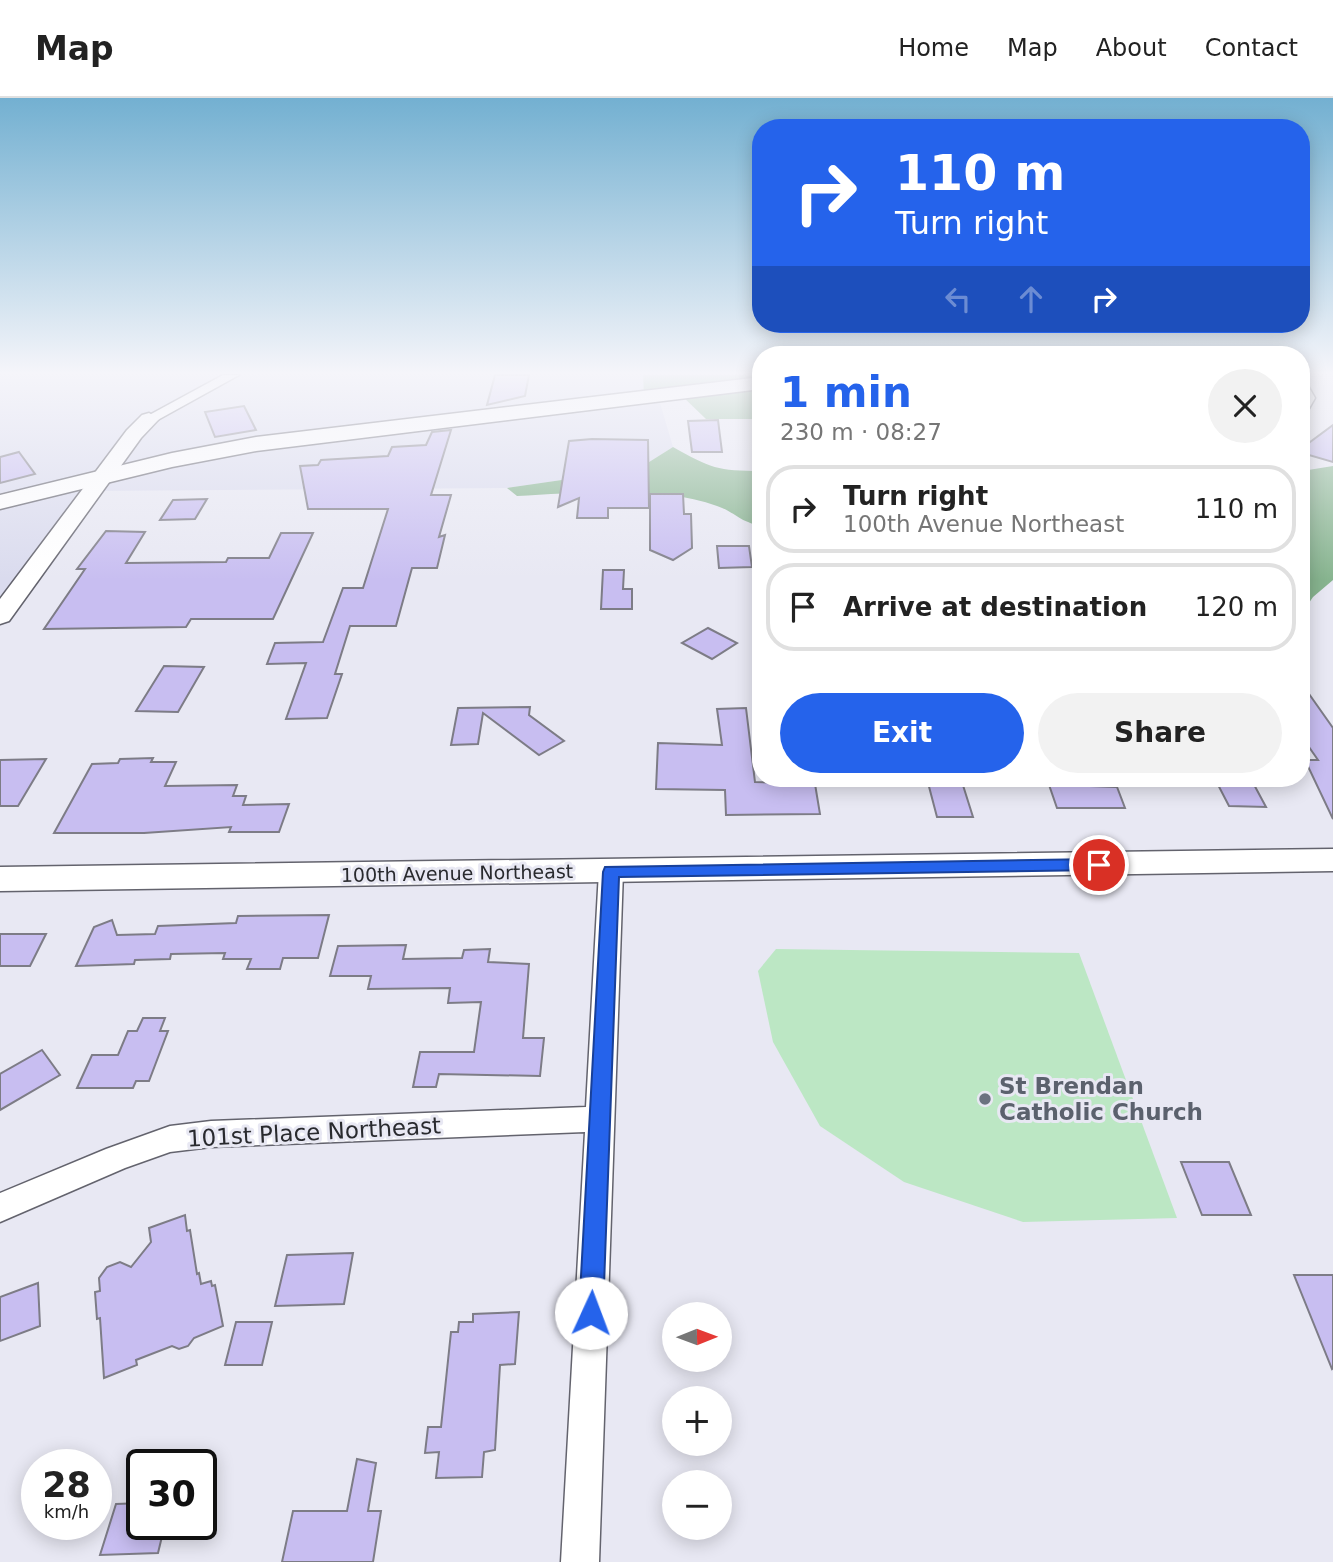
<!DOCTYPE html>
<meta charset="utf-8">
<style>
body{margin:0;font-family:"DejaVu Sans",sans-serif;background:#f2f2f2;color:#222;height:100vh;display:flex;flex-direction:column;font-size:26px;white-space:nowrap}
*{box-sizing:border-box;margin:0}
p{font-size:23px;color:#767676}
.icon{flex:none;width:38px;height:38px;fill:none;stroke:currentColor;stroke-width:2;stroke-linecap:round;stroke-linejoin:round}
.map{position:relative;flex:1;overflow:hidden}
.details{position:absolute;left:752px;top:248px;width:558px;height:441px;display:flex;flex-direction:column;background:#fff;border-radius:28px;box-shadow:0 4px 18px #0003}
.details>*{flex:none}
.top-card{position:absolute;left:752px;top:21px;width:558px;height:214px;border-radius:28px;box-shadow:0 4px 18px #0003;background:#2563eb;color:#fff;overflow:hidden}
.needle{width:46px;rotate:89deg}
.tools{position:absolute;left:662px;top:1204px;display:grid;gap:14px}
.tools a{display:grid;place-items:center;width:70px;height:70px;border-radius:50%;background:#fff;box-shadow:0 4px 18px #0003;font-size:35px}
.speed{position:absolute;left:21px;top:1351px;display:flex;gap:14px;font-size:35px;font-weight:700;text-align:center}
.speed>*{display:grid;place-content:center;width:91px;height:91px;border-radius:50%;background:#fff;box-shadow:0 4px 18px #0003;line-height:1}
.speed small{font-size:18px;font-weight:400}
.speed .limit{border:4px solid #111;border-radius:10px;background:#fff;color:#111}
.pin{position:absolute;display:grid;place-items:center;width:60px;height:60px;color:#fff;margin:-30px;border:4px solid #fff;border-radius:50%;box-shadow:0 2px 7px #0007}
.me{position:absolute;width:77px;margin:-38px;rotate:2deg;stroke-linejoin:round;filter:drop-shadow(0 0 5px #0008)}
.turn{display:flex;align-items:center;gap:24px;height:147px;padding:0 28px;font-size:32px}
.turn .icon{width:91px;height:91px;stroke-width:2.5}
.turn b{display:block;font-size:49px;line-height:60px}
.lanes{display:flex;align-items:center;height:66px;padding:0 28px;background:#0003;justify-content:center;gap:35px;direction:ltr}
.lanes .off{opacity:.35}
.round{display:grid;place-items:center;flex:none;width:74px;height:74px;border-radius:37px;background:#f2f2f2}
.headline{display:flex;align-items:center;justify-content:space-between;height:119px;padding:0 28px}
h1{font-size:42px;font-weight:800;line-height:52px;color:#2563eb}
.action{display:flex;gap:14px;margin-top:auto;padding:14px 28px}
.action a{flex:1;height:80px;border-radius:42px;background:#2563eb;color:#fff;font-size:28px;font-weight:800;line-height:80px;text-align:center}
.action a+a{background:#f2f2f2;color:#222}
ul{padding:0;list-style:none}
li{display:flex;align-items:center;gap:21px;height:88px;margin:0 14px 10px;padding:0 14px;border:4px solid #e0e0e0;border-radius:28px}
li div{flex:1}
li b{display:block;font-size:26px}
li em{font-style:normal}
header{display:flex;align-items:center;gap:42px;box-sizing:border-box;height:98px;padding:0 35px;background:#fff;border-bottom:2px solid #e0e0e0}
header strong{font-size:33px}
nav{display:flex;gap:38px;margin-inline-start:auto;font-size:24px}
.map>svg:first-child{display:block}
.built{fill:#dadbee}
.green{fill:#bce7c4}
.forest{fill:#87b48f}
.building{fill:#c8bef1;stroke:#7d7c86;stroke-width:2}
.lines{fill:none;stroke-linecap:round;stroke-linejoin:round}
.street-casing{stroke:#63636d;stroke-width:3}
.secondary-casing{stroke:#63636d;stroke-width:3}
.primary-casing{stroke:#63636d;stroke-width:3}
.street{fill:#fff;fill-rule:evenodd}
.secondary{fill:#fff;fill-rule:evenodd}
.primary{fill:#fff;fill-rule:evenodd}
.route{fill:#2563eb;stroke:#184099;stroke-width:2}
.worship-dot{fill:#6b7280;stroke:#e8e8f3;stroke-width:2.5}
.labels{text-anchor:middle;stroke-width:6;stroke-linejoin:round;paint-order:stroke}
.street-label{font-size:19px;fill:#292a2e;stroke:#e8e8f3}
.near-worship-label{font-size:23px;font-weight:bold;fill:#5b616d;stroke:#e8e8f3;text-anchor:start}
.near-street-label{font-size:23px;fill:#292a2e;stroke:#e8e8f3}
</style>
<header>
<strong>Map</strong>
<nav><a>Home</a><a>Map</a><a>About</a><a>Contact</a></nav>
</header>
<div class="map">
<svg width="1333" height="1464" viewBox="0 0 1333 1464">
<rect width="100%" height="100%" fill="#e8e8f3"/>
<polygon class="built" points="0,277 643,277 644,299 658,298 673,349 638,371 507,390 88,393 0,516"/>
<polygon class="green" points="776,851 1079,855 1177,1120 1023,1124 904,1084 820,1028 773,944 758,873"/>
<g class="forest">
<polygon points="643,277 761,277 761,321 706,321 679,295 644,300"/>
<path d="M673 349C710 370 718 373 761 373V428C738 423 735 414 717 408 661 387 576 395 517 398L507 390 638 371Z"/>
<polygon points="1333,368 1333,482 1313,499 1302,515 1302,373"/>
</g>
<g class="building">
<polygon points="495,277 529,277 525,298 487,307"/>
<polygon points="244,308 256,332 215,339 205,314"/>
<polygon points="718,322 722,354 692,354 688,323"/>
<polygon points="1333,327 1333,364 1302,355 1302,350"/>
<polygon points="451,332 431,397 451,397 439,439 445,437 437,470 412,470 396,528 350,528 335,576 342,576 327,620 286,621 306,565 267,566 275,545 323,544 343,490 363,490 388,411 308,411 300,368 318,367 321,362 388,358 392,349 426,347 432,334"/>
<polygon points="592,341 648,342 649,410 608,410 608,420 577,420 579,400 558,409 569,343"/>
<polygon points="19,354 35,376 0,385 0,359"/>
<polygon points="650,396 683,396 684,416 691,416 692,450 673,462 650,452"/>
<polygon points="207,401 195,421 160,422 173,402"/>
<polygon points="106,433 145,434 126,465 226,464 228,460 269,460 281,435 313,435 273,521 191,521 186,529 44,531 85,471 77,471"/>
<polygon points="717,448 749,448 752,469 719,470"/>
<polygon points="603,472 624,472 623,491 632,491 632,511 601,511"/>
<polygon points="708,530 737,545 712,561 682,545"/>
<polygon points="164,568 204,569 178,614 136,613"/>
<polygon points="1302,586 1333,630 1333,721 1305,662 1318,662 1302,639"/>
<polygon points="530,609 529,617 564,643 539,657 483,615 478,646 451,647 458,610"/>
<polygon points="746,610 755,684 815,686 820,716 726,717 725,692 656,691 658,645 722,647 717,611"/>
<polygon points="153,660 151,664 176,664 165,688 237,687 233,698 246,698 243,707 289,706 279,734 229,734 231,729 144,735 54,735 92,666 118,665 120,661"/>
<polygon points="46,661 18,708 0,708 0,662"/>
<polygon points="927,681 961,681 973,719 937,719"/>
<polygon points="1047,681 1087,681 1090,688 1117,689 1125,710 1057,710"/>
<polygon points="1215,681 1251,681 1266,709 1229,708"/>
<polygon points="329,817 318,860 283,860 280,871 247,871 251,861 223,861 225,855 171,856 170,861 135,862 134,866 76,868 94,829 112,822 117,837 155,836 158,828 236,825 238,818"/>
<polygon points="0,836 46,836 30,868 0,868"/>
<polygon points="406,847 403,861 462,860 464,852 490,851 488,864 529,866 523,940 544,940 540,978 439,976 436,989 413,989 420,954 474,954 481,904 448,905 450,890 368,891 371,878 330,878 338,848"/>
<polygon points="143,920 165,920 160,933 168,933 149,983 136,983 133,990 77,990 92,957 118,957 128,933 137,933"/>
<polygon points="42,952 60,977 0,1012 0,976"/>
<polygon points="1181,1064 1229,1064 1251,1117 1202,1117"/>
<polygon points="185,1117 187,1133 190,1132 197,1176 199,1175 201,1186 211,1183 212,1188 215,1187 223,1228 194,1240 188,1248 179,1251 172,1248 136,1262 137,1267 104,1280 100,1220 97,1221 95,1194 100,1193 99,1180 107,1169 120,1164 131,1169 151,1144 149,1130"/>
<polygon points="353,1155 344,1206 275,1208 287,1157"/>
<polygon points="1294,1177 1333,1177 1333,1270 1332,1271"/>
<polygon points="38,1185 40,1228 0,1243 0,1199"/>
<polygon points="519,1214 515,1266 500,1267 495,1352 484,1354 482,1379 436,1380 439,1354 425,1355 428,1329 441,1329 451,1234 458,1234 459,1224 473,1224 473,1216"/>
<polygon points="236,1224 272,1224 262,1267 225,1267"/>
<polygon points="357,1361 376,1365 368,1413 381,1413 373,1464 282,1464 293,1413 347,1413"/>
<polygon points="142,1405 142,1426 165,1426 158,1455 100,1457 116,1406"/>
</g>
<g class="lines">
<defs>
<g id="street">
<polygon points="223,277 239,277 154,324 149,325 142,321"/>
<polygon points="1302,285 1307,286 1315,300 1307,314 1302,315"/>
<polygon points="611,765 619,767 623,773 599,1464 561,1464 585,1034 211,1049 170,1054 125,1070 0,1124 0,1095 106,1051 170,1028 211,1023 586,1009 599,773 603,767"/>
</g>
<g id="secondary">
<polygon points="149,315 159,321 141,340 9,523 0,526 0,501 127,332 142,317"/>
<polygon points="1333,751 1333,773 0,793 0,769"/>
</g>
<polygon id="primary" points="761,279 761,291 256,353 172,369 0,411 0,397 172,355 256,339"/>
</defs>
<use href="#street" class="street-casing"/>
<use href="#secondary" class="secondary-casing"/>
<use href="#primary" class="primary-casing"/>
<use href="#street" class="street"/>
<use href="#secondary" class="secondary"/>
<use href="#primary" class="primary"/>
</g>
<linearGradient id="sky" x2="0" y2="1"><stop stop-color="#73b0d1"/><stop offset="0.57" stop-color="#f5f5fa"/><stop offset="1" stop-color="#f5f5fa" stop-opacity="0"/></linearGradient>
<rect width="1333" height="482" fill="url(#sky)"/>
<polygon class="route" points="1099,761 1107,767 1099,772 619,779 603,1215 599,1223 591,1226 583,1223 579,1215 603,774 605,769"/>
<circle class="worship-dot" cx="985" cy="1001" r="7"/>
<g class="labels">
<g class="street-label">
<text transform="translate(457 775) rotate(-1)" y="7">100th Avenue Northeast</text>
</g>
<g class="near-worship-label">
<text x="999" y="996">St Brendan<tspan x="999" dy="26">Catholic Church</tspan></text>
</g>
<g class="near-street-label">
<text transform="translate(314 1034) rotate(-3)" y="8">101st Place Northeast</text>
</g>
</g>
</svg>
<div class="tools">
<a><svg class="needle" viewBox="-14 -14 28 28"><path d="M0-13l5 13h-10z" fill="#e53935"/><path d="M0 13l5-13h-10z" fill="#767676"/></svg></a>
<a>+</a>
<a>−</a>
</div>
<div class="speed"><div>28<small>km/h</small></div><div class="limit">30</div></div>
<div class="pin" style="left:1099px;top:767px;background:#d93025"><svg class="icon" aria-label="arrive" viewBox="0 0 24 24"><path d="M6 21V4h12l-3 4 3 4H6"/></svg></div>
<svg class="me" style="left:591px;top:1215px" viewBox="-20 -20 40 40"><circle r="19" fill="#fff"/><path d="M0-13L10 11 0 6-10 11z" fill="#2563eb"/></svg>
<div class="top-card">
<div class="turn"><svg class="icon" aria-label="right" viewBox="0 0 24 24"><path d="M7 20v-9h11M14 6l5 5-5 5"/></svg><div><b>110 m</b>Turn right</div></div>
<div class="lanes"><svg class="icon off" aria-label="left" viewBox="0 0 24 24"><path d="M17 20v-9H6M10 6l-5 5 5 5"/></svg><svg class="icon off" aria-label="ahead" viewBox="0 0 24 24"><path d="M12 20V5M6 11l6-6 6 6"/></svg><svg class="icon" aria-label="right" viewBox="0 0 24 24"><path d="M7 20v-9h11M14 6l5 5-5 5"/></svg></div>
</div>
<section class="details">
<div class="headline"><div><h1>1 min</h1><p>230 m · 08:27</p></div><a class="round"><svg class="icon" aria-label="close" viewBox="0 0 24 24"><path d="M6 6l12 12M18 6L6 18"/></svg></a></div>
<ul>
<li><svg class="icon" aria-label="right" viewBox="0 0 24 24"><path d="M7 20v-9h11M14 6l5 5-5 5"/></svg><div><b>Turn right</b><p>100th Avenue Northeast</p></div><em>110 m</em></li>
<li><svg class="icon" aria-label="arrive" viewBox="0 0 24 24"><path d="M6 21V4h12l-3 4 3 4H6"/></svg><div><b>Arrive at destination</b></div><em>120 m</em></li>
</ul>
<div class="action"><a>Exit</a><a>Share</a></div>
</section>
</div>
